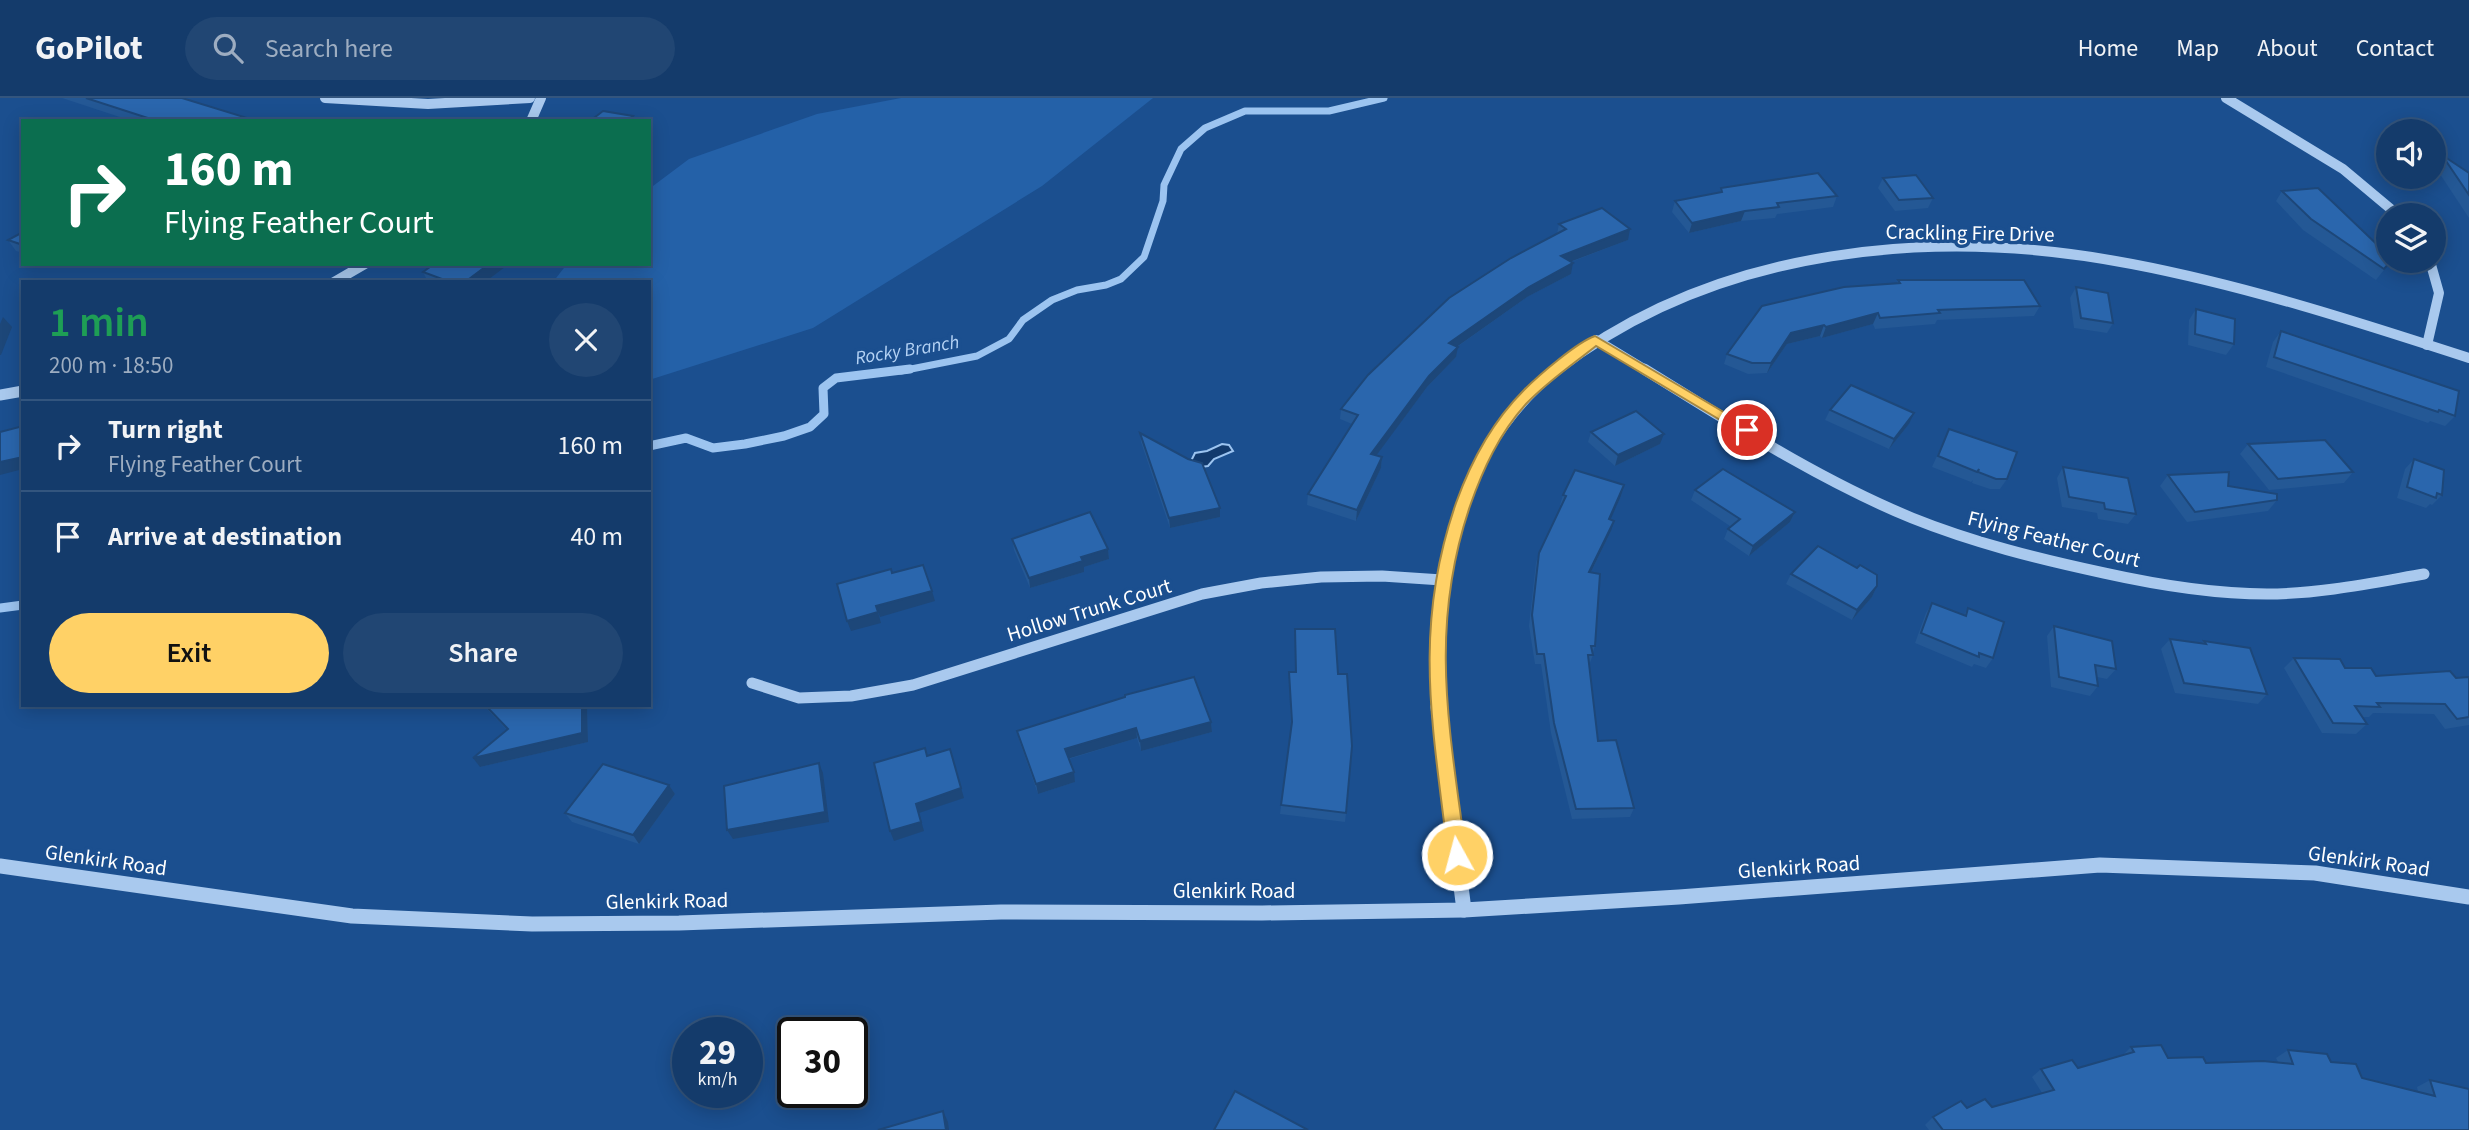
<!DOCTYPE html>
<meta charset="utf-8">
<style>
body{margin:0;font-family:"Source Sans 3",sans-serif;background:#214673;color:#f1f3f6;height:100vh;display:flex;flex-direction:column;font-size:26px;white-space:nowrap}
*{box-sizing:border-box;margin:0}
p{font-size:23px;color:#9dadc1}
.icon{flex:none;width:38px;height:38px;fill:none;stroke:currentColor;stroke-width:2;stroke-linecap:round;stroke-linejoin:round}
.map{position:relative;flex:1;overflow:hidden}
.sheet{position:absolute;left:21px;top:182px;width:630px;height:427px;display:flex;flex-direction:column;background:#143b6b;border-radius:0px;box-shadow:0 4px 18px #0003,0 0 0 2px #33557e}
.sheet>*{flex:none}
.banner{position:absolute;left:21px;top:21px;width:630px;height:147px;border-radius:0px;box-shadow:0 4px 18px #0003,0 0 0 2px #33557e;background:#0b6e4f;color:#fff;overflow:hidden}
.fabs{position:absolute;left:2376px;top:21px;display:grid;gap:14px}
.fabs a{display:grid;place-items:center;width:70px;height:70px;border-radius:50%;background:#143b6b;box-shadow:0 4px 18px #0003,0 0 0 2px #33557e;font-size:35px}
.speed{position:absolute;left:672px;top:919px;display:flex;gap:14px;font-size:35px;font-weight:700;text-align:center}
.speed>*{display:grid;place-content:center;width:91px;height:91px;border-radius:50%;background:#143b6b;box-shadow:0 4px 18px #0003,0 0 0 2px #33557e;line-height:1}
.speed small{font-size:18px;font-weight:400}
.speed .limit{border:4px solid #111;border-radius:10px;background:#fff;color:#111}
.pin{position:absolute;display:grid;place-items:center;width:60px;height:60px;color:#fff;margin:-30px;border:4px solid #fff;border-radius:50%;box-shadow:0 2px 7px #0007}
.me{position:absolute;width:77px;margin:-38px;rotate:353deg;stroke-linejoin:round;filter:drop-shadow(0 0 5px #0008)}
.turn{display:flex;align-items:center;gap:24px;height:147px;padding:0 28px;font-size:32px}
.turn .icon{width:91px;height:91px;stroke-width:2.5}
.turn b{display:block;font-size:49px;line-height:60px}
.round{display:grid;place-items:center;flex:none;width:74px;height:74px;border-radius:37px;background:#214673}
.headline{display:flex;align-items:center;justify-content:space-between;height:119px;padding:0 28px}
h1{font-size:42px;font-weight:600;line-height:52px;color:#1e9e55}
.cta{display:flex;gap:14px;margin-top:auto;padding:14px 28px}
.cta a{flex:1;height:80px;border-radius:42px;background:#ffd166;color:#111;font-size:28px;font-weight:600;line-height:80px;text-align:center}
.cta a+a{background:#214673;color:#f1f3f6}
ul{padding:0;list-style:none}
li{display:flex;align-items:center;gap:21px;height:91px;padding:0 28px;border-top:2px solid #33557e}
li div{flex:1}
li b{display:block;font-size:26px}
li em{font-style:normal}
header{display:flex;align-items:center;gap:42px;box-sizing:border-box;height:98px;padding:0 35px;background:#143b6b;border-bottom:2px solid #33557e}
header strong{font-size:33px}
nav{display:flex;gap:38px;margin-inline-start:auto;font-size:24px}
.search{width:490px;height:63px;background:#214673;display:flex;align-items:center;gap:18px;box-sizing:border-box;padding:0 24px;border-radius:38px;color:#9dadc1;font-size:26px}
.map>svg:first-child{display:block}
.green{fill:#2461a8}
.water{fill:#123a6d;stroke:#9cc4f0;stroke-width:2}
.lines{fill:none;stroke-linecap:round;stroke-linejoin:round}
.stream-far1{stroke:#9cc4f0;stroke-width:7}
.stream{stroke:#9cc4f0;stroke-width:9}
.minor-far2{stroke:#a9c9ee;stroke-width:10}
.minor-far1{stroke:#a9c9ee;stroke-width:11}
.minor{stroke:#a9c9ee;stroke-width:15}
.wall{fill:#245895}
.shaded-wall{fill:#1d4779}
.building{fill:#2a66ad;stroke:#1d4779;stroke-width:2}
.route{fill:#ffd166;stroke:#a68842;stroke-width:2}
.labels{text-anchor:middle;stroke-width:7;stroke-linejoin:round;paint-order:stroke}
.far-water-label{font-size:19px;font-style:italic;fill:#b5d3f5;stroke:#1b4f8f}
.street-label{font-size:21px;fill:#fff;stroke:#1b4f8f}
</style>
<header>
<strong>GoPilot</strong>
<div class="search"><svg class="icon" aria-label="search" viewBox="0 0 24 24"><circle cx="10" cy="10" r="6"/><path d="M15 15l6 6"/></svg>Search here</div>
<nav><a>Home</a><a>Map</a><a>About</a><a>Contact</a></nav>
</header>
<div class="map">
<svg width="2469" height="1032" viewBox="0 0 2469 1032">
<rect width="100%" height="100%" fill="#1b4f8f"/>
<polygon class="green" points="901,0 1153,0 1042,88 813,230 649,282 649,184 553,184 567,166 649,166 649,91 689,61 817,16"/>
<polygon class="water" points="1222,346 1229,347 1233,353 1214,361 1208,368 1201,369 1191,363 1195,355 1207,353"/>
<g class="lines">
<polyline class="stream-far1" points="901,273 977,258 1009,241 1023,222 1052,202 1077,192 1106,187 1121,181 1144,159 1163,103 1164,87 1181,51 1205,30 1245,13 1329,13 1384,0"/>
<g class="stream">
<polyline points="649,348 686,340 713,350 745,346 784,338 810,329 824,316 823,290 836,280 910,271"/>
<polyline points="0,510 23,507"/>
</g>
<g class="minor-far2">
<polyline points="325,0 428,6 530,0"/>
<polyline points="2226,0 2343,71 2398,117"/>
<polyline points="531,23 541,0"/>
<polyline points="334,184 365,166"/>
<polyline points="1596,242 1647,273"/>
<polyline points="2427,247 2439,195 2430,163"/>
<path d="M1556 273C1718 148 1936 128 2132 166 2247 188 2358 224 2469 260"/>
</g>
<g class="minor-far1">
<path d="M1644 271C1730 324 1817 381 1912 420 1974 445 2039 461 2104 475 2158 487 2212 496 2267 496 2320 496 2372 485 2424 476"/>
<polyline points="0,297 23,293"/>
<polyline points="752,585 799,600 851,598 913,587 1202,496 1261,485 1321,479 1382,478 1442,482"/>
<path d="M1439 611C1428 489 1456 350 1558 271"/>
</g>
<g class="minor">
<polyline points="1438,609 1464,812"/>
<polyline points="0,768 352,818 532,826 679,825 1001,814 1262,815 1464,812 1679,799 2100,767 2315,775 2469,799"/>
</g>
</g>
<g class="wall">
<polygon points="62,0 182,0 257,23 132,23"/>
<polygon points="2442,57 2469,75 2469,120 2434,67"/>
<polygon points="1883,80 1933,100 1928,110 1895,113 1878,90"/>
<polygon points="1721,90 1837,98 1833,109 1777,116 1775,120 1741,123 1689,135 1672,114 1675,103 1720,94"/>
<polygon points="2282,93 2391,163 2376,182 2303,132 2276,103"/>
<polygon points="1559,126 1628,142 1571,164 1571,176 1527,199 1457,249 1456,259 1427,289 1376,357 1382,359 1381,370 1356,423 1307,407 1308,396 1352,326 1340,321 1341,311 1557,136"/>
<polygon points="23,134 23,155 16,153 8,142"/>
<polygon points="423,174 485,184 428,184"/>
<polygon points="1898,182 2040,208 2034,218 1937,222 1935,226 1875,231 1873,226 1822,240 1820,238 1787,246 1767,275 1748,276 1724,266 1727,256 1897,185"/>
<polygon points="2076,189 2113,225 2107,235 2074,230 2070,200"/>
<polygon points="2196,211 2234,246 2226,257 2188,247 2189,222"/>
<polygon points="2281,233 2455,318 2445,328 2430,323 2428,325 2266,269 2273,244"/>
<polygon points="1830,312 1909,326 1889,351 1825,322"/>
<polygon points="1949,331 2007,381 2000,391 1990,391 1972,385 1973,382 1971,384 1932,369"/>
<polygon points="1591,334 1660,346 1615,368 1588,344"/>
<polygon points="1140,335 1188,361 1220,410 1220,419 1170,430 1141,344"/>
<polygon points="2248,346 2353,374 2344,385 2269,392 2240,356"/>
<polygon points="2414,361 2442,397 2432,407 2430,406 2426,410 2397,400 2405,371"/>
<polygon points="2063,369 2136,416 2128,426 2098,421 2097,415 2062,409 2057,380"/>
<polygon points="2168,377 2228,388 2277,402 2268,413 2187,424 2160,388"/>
<polygon points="1624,387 1621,398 1610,422 1611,433 1591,474 1595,548 1593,554 1593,557 1589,567 1598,643 1634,710 1630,719 1572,721 1551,635 1541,566 1535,566 1529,528 1536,465 1539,455 1562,407 1560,407 1563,397"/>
<polygon points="1695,392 1795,414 1790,424 1749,458 1724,441 1728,431 1730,428 1691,402"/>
<polygon points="1012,441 1108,451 1109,461 1084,469 1084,474 1030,490 1014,452"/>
<polygon points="1791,476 1877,488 1872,499 1852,522 1786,486"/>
<polygon points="1932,505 1964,517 1968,510 1993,560 1986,570 1974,566 1972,569 1915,545 1926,515"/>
<polygon points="2054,528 2116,571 2107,581 2097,579 2098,588 2090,598 2051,589 2047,538"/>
<polygon points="1295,531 1346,715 1345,724 1280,716 1291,630 1289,574 1295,574"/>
<polygon points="2170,541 2202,545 2204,543 2267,596 2258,606 2175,595 2161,551"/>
<polygon points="2294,560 2345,570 2376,578 2456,580 2469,579 2469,627 2445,631 2434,616 2373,615 2369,619 2362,619 2367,626 2356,636 2322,635 2284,570"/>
<polygon points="483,607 587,607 588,644 480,669 507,632"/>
<polygon points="1211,624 1212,634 1141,653 1137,640 1069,661 1075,684 1038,696 1019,642 1017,633"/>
<polygon points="669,687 675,696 639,746 572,724 565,715"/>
<polygon points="2131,949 2168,960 2206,965 2278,964 2276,960 2288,952 2331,964 2362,980 2418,994 2417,989 2430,982 2469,1032 1929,1032 1925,1027 1933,1019 1967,1010 1992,1009 2042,995 2032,979 2041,971 2078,970 2122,958"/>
</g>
<g class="shaded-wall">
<polygon points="1745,113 1741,123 1689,135 1692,125"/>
<polygon points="1630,131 1628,142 1559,168 1561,158"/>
<polygon points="1573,165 1571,176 1527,199 1448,255 1449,245 1529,189"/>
<polygon points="489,166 509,166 485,184 465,184"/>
<polygon points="1878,215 1873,226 1822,240 1826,229"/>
<polygon points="3,219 12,229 1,257 0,257 0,226"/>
<polygon points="1824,227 1820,238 1787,246 1767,275 1771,265 1791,235"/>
<polygon points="1458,249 1456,259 1427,289 1370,366 1371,356 1429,278"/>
<polygon points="1914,315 1909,326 1889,351 1894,341"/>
<polygon points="1664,336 1660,346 1615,368 1618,357"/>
<polygon points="23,359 23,371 0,377 0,364"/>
<polygon points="1382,359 1381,370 1356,423 1357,412"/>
<polygon points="1624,387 1621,398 1606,432 1609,421"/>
<polygon points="1220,410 1220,419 1170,430 1169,420"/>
<polygon points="1795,414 1790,424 1749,458 1753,448"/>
<polygon points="1614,423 1611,433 1586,484 1589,474"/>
<polygon points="1108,451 1109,461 1084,469 1084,474 1030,490 1029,480 1081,459"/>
<polygon points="1877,488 1872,499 1852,522 1857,512"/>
<polygon points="932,493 935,503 880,519 876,508"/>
<polygon points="878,514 881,525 851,533 847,523"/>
<polygon points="582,607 587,607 588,644 480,669 473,660"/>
<polygon points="1211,624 1212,634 1141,653 1140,643"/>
<polygon points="1136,630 1137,640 1067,661 1065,651"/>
<polygon points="950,651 964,700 919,715 924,733 894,743 890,733"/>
<polygon points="819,665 823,675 829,724 733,741 727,732"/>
<polygon points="1074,674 1075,684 1038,696 1036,686"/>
<polygon points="669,687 675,696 639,746 633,737"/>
<polygon points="943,1013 948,1024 949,1032 946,1032"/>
</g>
<g class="building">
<polygon points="86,0 182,0 257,23 157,23"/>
<polygon points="603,13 633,18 628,23 590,23"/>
<polygon points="2442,57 2469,75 2469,97"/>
<polygon points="1818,75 1837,98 1777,105 1779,109 1745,113 1692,125 1675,103 1722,94 1721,90"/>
<polygon points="1916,77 1933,100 1899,102 1883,80"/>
<polygon points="2318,90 2389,158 2389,163 2391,163 2384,171 2311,121 2282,93"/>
<polygon points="1602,110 1630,131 1561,158 1573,165 1529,189 1449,245 1458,249 1429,278 1371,356 1382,359 1357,412 1308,396 1358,317 1341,311 1368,277 1449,200 1511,160 1566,131 1559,126"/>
<polygon points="23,134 23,147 8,142"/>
<polygon points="434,166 489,166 465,184 450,184 423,174"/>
<polygon points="1898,182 2024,182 2040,208 1938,212 1940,215 1880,220 1878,215 1826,229 1824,227 1791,235 1771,265 1752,265 1727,256 1762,208 1844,189 1900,185"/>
<polygon points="2076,189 2108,195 2113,225 2081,220"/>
<polygon points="2196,211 2235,221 2234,246 2195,236"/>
<polygon points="2281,233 2459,293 2455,318 2439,312 2438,314 2274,259"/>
<polygon points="1851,287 1914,315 1894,341 1830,312"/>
<polygon points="1636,313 1664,336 1618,357 1591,334"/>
<polygon points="23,328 23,359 0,364 0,334"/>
<polygon points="1949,331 2017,354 2007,381 1996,381 1978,374 1979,371 1977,374 1938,358"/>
<polygon points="1140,335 1188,361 1202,365 1220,410 1169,420"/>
<polygon points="2325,342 2353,374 2278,381 2248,346"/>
<polygon points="2414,361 2444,372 2442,397 2437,395 2436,400 2407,389"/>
<polygon points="2063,369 2128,380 2136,416 2105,411 2104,405 2069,399"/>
<polygon points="1723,371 1795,414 1753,448 1728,431 1740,421 1695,392"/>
<polygon points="1575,372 1624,387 1609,421 1614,423 1589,474 1600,476 1595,548 1591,548 1593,557 1588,557 1598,643 1616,642 1634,710 1576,711 1554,625 1544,556 1537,556 1532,517 1539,455 1566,398 1563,397"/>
<polygon points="2229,374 2228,388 2277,396 2277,402 2195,414 2168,377"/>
<polygon points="1090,414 1108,451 1081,459 1083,463 1029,480 1012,441"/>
<polygon points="1818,448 1857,470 1860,467 1877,477 1877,488 1857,512 1791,476"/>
<polygon points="923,467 932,493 876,508 878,514 847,523 837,486 891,471 892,475"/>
<polygon points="1932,505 1966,518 1968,510 2004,524 1993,560 1979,555 1979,559 1921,535"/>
<polygon points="2054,528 2112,543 2116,571 2095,567 2098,588 2059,579"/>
<polygon points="1295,531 1335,531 1338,576 1347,576 1352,648 1346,715 1281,707 1292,624 1289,574 1296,574"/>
<polygon points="2170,541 2206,546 2204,543 2250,550 2267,596 2184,585"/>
<polygon points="2294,560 2340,561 2345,570 2371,570 2376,578 2450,573 2456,580 2469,579 2469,619 2457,621 2445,606 2377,605 2380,609 2355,608 2367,626 2333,625"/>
<polygon points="1194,579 1211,624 1140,643 1136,630 1065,651 1074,674 1036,686 1017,633 1125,599 1125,597"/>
<polygon points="485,607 582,607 582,635 473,660 508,631"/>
<polygon points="925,650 927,658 950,651 961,690 916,706 921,724 890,733 874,665"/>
<polygon points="819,665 825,714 727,732 724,688"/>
<polygon points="603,666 669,687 633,737 565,715"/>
<polygon points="2161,947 2168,960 2203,959 2206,965 2263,963 2293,966 2288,952 2327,956 2331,964 2356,966 2362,980 2435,998 2430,982 2469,991 2469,1032 1942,1032 1943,1032 1933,1019 1961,1003 1967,1010 1985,1001 1992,1009 2054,992 2041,971 2072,962 2078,970 2134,954 2131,949"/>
<polygon points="1235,993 1308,1032 1214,1032"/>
<polygon points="943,1013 946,1032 878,1032"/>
</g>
<path class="route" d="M1595 238 1754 332 1752 335H1742L1596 248C1572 267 1547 284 1526 306 1499 336 1483 371 1470 408 1428 532 1450 632 1466 757L1464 762 1457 765 1451 762 1448 757C1433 629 1412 531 1456 405 1471 363 1492 324 1524 292 1538 278 1577 244 1595 238Z"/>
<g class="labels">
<g class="far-water-label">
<text transform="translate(907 251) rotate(-9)" y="7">Rocky Branch</text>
</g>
<g class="street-label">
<text transform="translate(1970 135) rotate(1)" y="7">Crackling Fire Drive</text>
<text transform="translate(2054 441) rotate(14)" y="7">Flying Feather Court</text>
<text transform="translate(1089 512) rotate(-17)" y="7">Hollow Trunk Court</text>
<text transform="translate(106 762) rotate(8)" y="7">Glenkirk Road</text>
<text transform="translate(2369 763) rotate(8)" y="7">Glenkirk Road</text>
<text transform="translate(1799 769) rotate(-4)" y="7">Glenkirk Road</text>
<text x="1234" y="800">Glenkirk Road</text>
<text transform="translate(667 803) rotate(-1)" y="7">Glenkirk Road</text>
</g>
</g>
</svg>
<div class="fabs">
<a><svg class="icon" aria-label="sound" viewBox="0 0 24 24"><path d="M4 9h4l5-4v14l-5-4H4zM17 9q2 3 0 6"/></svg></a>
<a><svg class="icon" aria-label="layers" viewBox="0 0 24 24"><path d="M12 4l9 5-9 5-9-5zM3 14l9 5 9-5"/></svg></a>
</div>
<div class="speed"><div>29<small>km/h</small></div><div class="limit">30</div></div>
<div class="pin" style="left:1747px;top:332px;background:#d93025"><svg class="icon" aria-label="arrive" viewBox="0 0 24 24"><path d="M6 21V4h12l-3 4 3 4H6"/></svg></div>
<svg class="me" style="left:1457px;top:757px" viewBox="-20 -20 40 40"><circle r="17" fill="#ffd166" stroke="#fff" stroke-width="3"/><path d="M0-11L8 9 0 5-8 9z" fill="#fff"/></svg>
<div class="banner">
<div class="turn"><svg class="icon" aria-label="right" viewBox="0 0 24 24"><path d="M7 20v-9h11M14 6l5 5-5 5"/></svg><div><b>160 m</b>Flying Feather Court</div></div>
</div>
<section class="sheet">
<div class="headline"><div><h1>1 min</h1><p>200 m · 18:50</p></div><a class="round"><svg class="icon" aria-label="close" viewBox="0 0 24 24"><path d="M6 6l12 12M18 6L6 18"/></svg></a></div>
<ul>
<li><svg class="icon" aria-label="right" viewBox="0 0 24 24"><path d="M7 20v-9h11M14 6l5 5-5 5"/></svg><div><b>Turn right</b><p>Flying Feather Court</p></div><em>160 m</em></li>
<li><svg class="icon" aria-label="arrive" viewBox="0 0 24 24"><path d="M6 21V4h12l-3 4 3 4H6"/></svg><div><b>Arrive at destination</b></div><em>40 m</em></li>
</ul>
<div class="cta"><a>Exit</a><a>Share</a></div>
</section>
</div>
